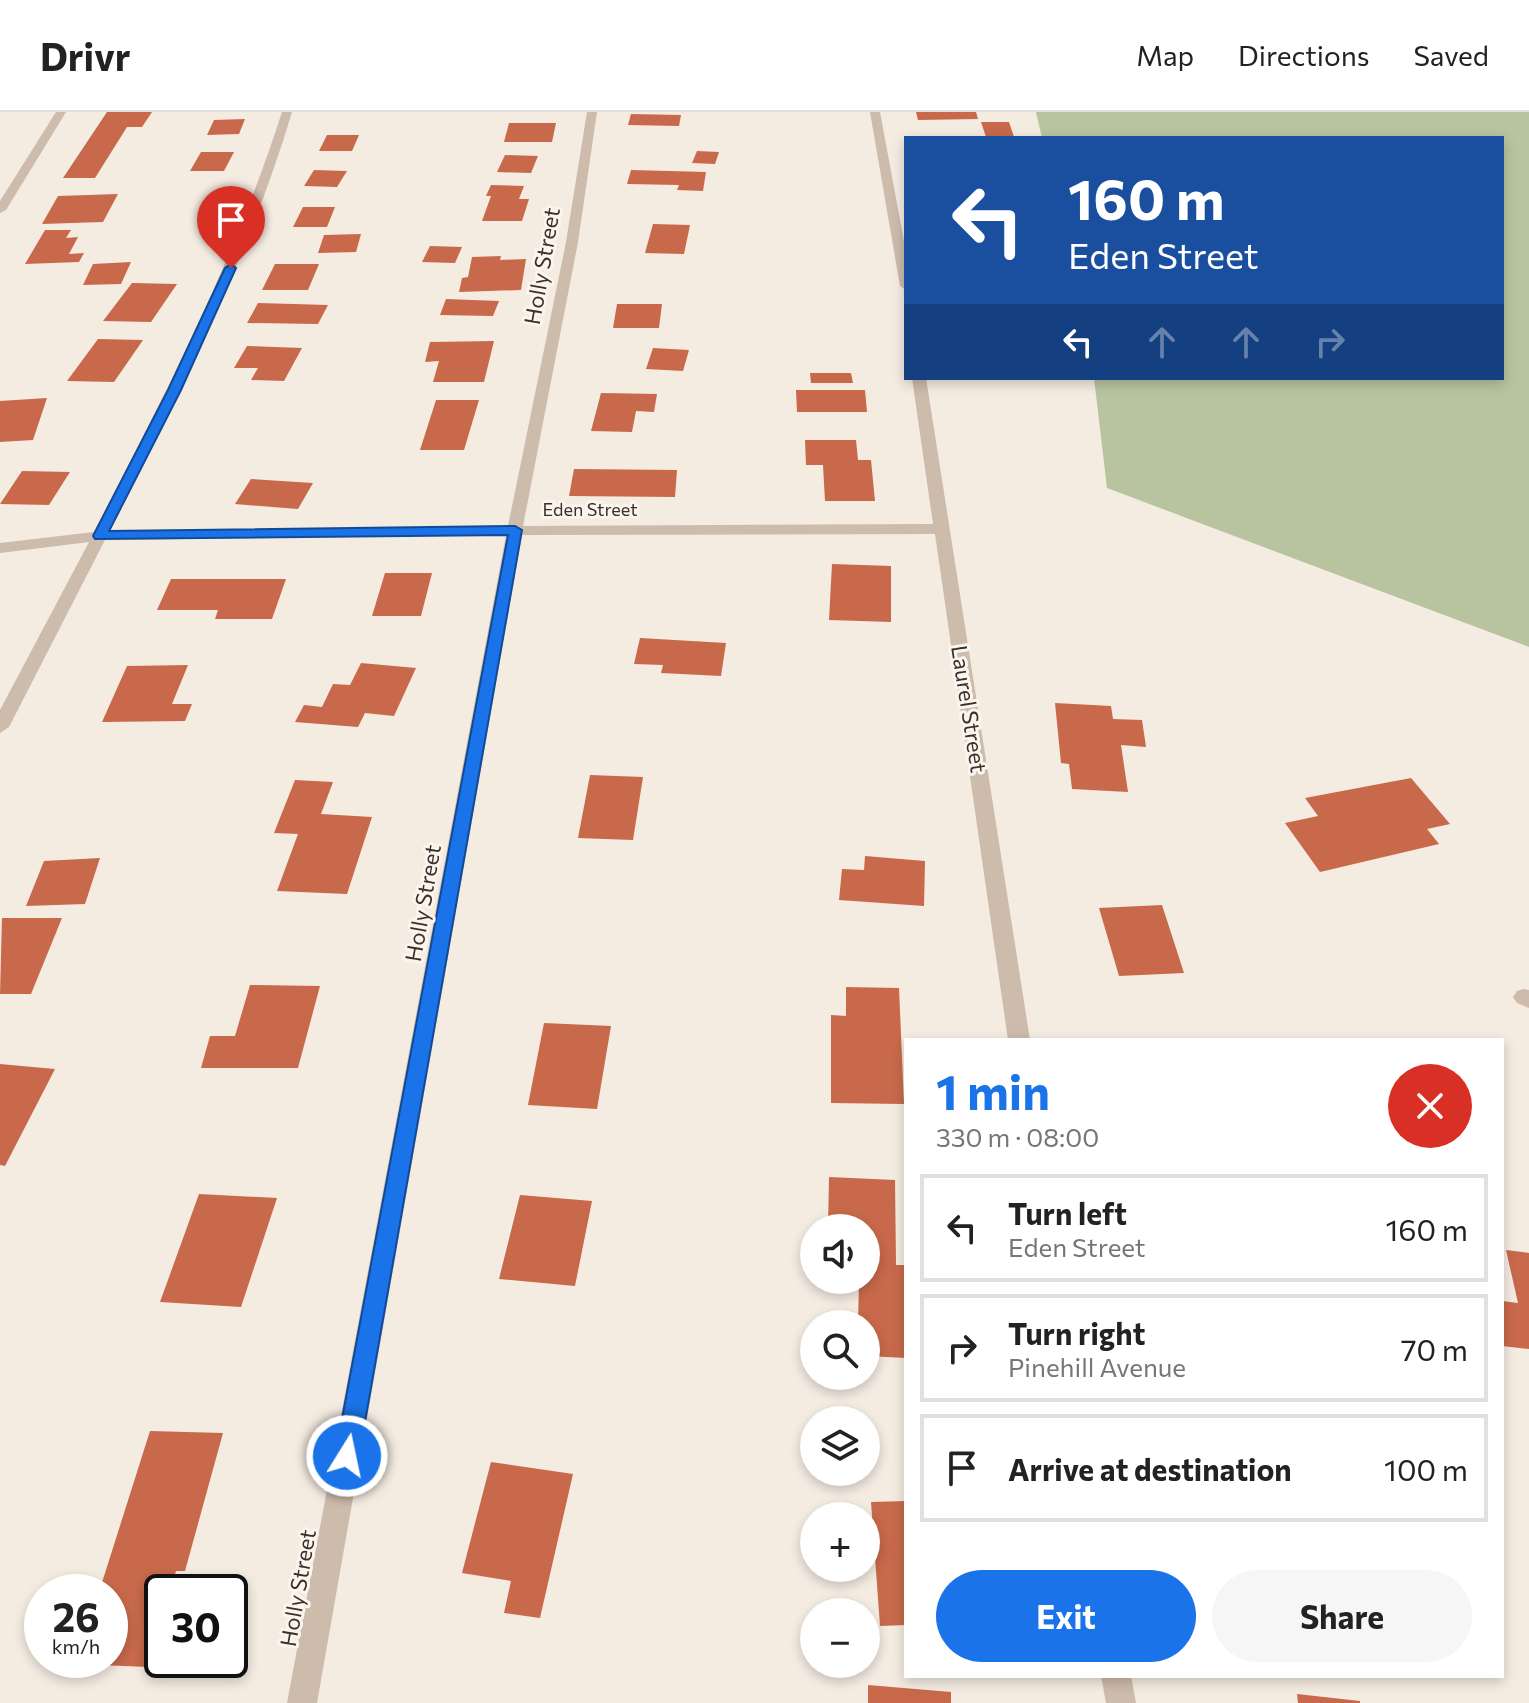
<!DOCTYPE html>
<meta charset="utf-8">
<style>
body{margin:0;font-family:Commissioner,sans-serif;background:#f6f6f6;color:#222;height:100vh;display:flex;flex-direction:column;font-size:30px;white-space:nowrap}
*{box-sizing:border-box;margin:0}
p{font-size:26px;color:#767676}
.icon{flex:none;width:44px;height:44px;fill:none;stroke:currentColor;stroke-width:2;stroke-linecap:round;stroke-linejoin:round}
.map{position:relative;flex:1;overflow:hidden}
.sheet{position:absolute;left:904px;top:926px;width:600px;height:640px;display:flex;flex-direction:column;background:#fff;border-radius:0px;box-shadow:0 4px 12px #0003}
.sheet>*{flex:none}
.banner{position:absolute;left:904px;top:24px;width:600px;height:244px;border-radius:0px;box-shadow:0 4px 12px #0003;background:#1a4fa0;color:#fff;overflow:hidden}
.tools{position:absolute;left:800px;top:1102px;display:grid;gap:16px}
.tools a{display:grid;place-items:center;width:80px;height:80px;border-radius:50%;background:#fff;box-shadow:0 4px 12px #0003;font-size:40px}
.speed{position:absolute;left:24px;top:1462px;display:flex;gap:16px;font-size:40px;font-weight:700;text-align:center}
.speed>*{display:grid;place-content:center;width:104px;height:104px;border-radius:50%;background:#fff;box-shadow:0 4px 12px #0003;line-height:1}
.speed small{font-size:20px;font-weight:400}
.speed .limit{border:4px solid #111;border-radius:12px;background:#fff;color:#111}
.pin{position:absolute;display:grid;place-items:center;width:68px;height:68px;color:#fff;margin:-82px -34px;border-radius:50% 50% 50% 0;rotate:-45deg;box-shadow:0 0 8px #0007}
.pin .icon{rotate:45deg}
.me{position:absolute;width:88px;margin:-44px;rotate:10deg;stroke-linejoin:round;filter:drop-shadow(0 0 6px #0008)}
.turn{display:flex;align-items:center;gap:28px;height:168px;padding:0 32px;font-size:36px}
.turn .icon{width:104px;height:104px;stroke-width:2.5}
.turn b{display:block;font-size:56px;line-height:68px}
.lanes{display:flex;align-items:center;height:76px;padding:0 32px;background:#0003;justify-content:center;gap:40px;direction:ltr}
.lanes .off{opacity:.35}
.round{display:grid;place-items:center;flex:none;width:84px;height:84px;border-radius:42px;background:#f6f6f6}
.summary{display:flex;align-items:center;justify-content:space-between;height:136px;padding:0 32px}
h1{font-size:48px;font-weight:700;line-height:60px;color:#1a73e8}
.button{display:flex;gap:16px;margin-top:auto;padding:16px 32px}
.button a{flex:1;height:92px;border-radius:48px;background:#1a73e8;color:#fff;font-size:32px;font-weight:700;line-height:92px;text-align:center}
.button a+a{background:#f6f6f6;color:#222}
ul{padding:0;list-style:none}
li{display:flex;align-items:center;gap:24px;height:108px;margin:0 16px 12px;padding:0 16px;border:4px solid #e0e0e0;border-radius:0px}
li div{flex:1}
li b{display:block;font-size:30px}
li em{font-style:normal}
header{display:flex;align-items:center;gap:48px;box-sizing:border-box;height:112px;padding:0 40px;background:#fff;border-bottom:2px solid #e0e0e0}
header strong{font-size:38px}
nav{display:flex;gap:44px;margin-inline-start:auto;font-size:28px}
.map>svg:first-child{display:block}
.green{fill:#b8c4a0}
.building{fill:#c8694b}
.lines{fill:none;stroke-linecap:round;stroke-linejoin:round}
.street{fill:#cdbbac;fill-rule:evenodd}
.route{fill:#1a73e8;stroke:#114b97;stroke-width:2}
.labels{text-anchor:middle;stroke-width:6;stroke-linejoin:round;paint-order:stroke}
.far-street-label{font-size:18px;fill:#3b302b;stroke:#fbf5ee}
.street-label{font-size:22px;fill:#3b302b;stroke:#fbf5ee}
</style>
<header>
<strong>Drivr</strong>
<nav><a>Map</a><a>Directions</a><a>Saved</a></nav>
</header>
<div class="map">
<svg width="1529" height="1591" viewBox="0 0 1529 1591">
<rect width="100%" height="100%" fill="#f4ebe1"/>
<polygon class="green" points="1036,0 1529,0 1529,535 1107,376 1094,266 1502,266 1502,26 1042,26"/>
<g class="building">
<polygon points="107,0 152,0 142,15 127,15 95,66 63,66"/>
<polygon points="916,0 976,0 978,7 918,8"/>
<polygon points="631,2 681,3 679,14 628,13"/>
<polygon points="245,7 239,22 207,23 214,8"/>
<polygon points="981,10 1009,10 1014,25 986,25"/>
<polygon points="509,11 556,11 552,30 504,30"/>
<polygon points="327,23 359,23 352,39 319,39"/>
<polygon points="697,39 719,40 715,52 692,51"/>
<polygon points="201,40 234,40 224,59 190,59"/>
<polygon points="505,43 538,44 531,61 497,60"/>
<polygon points="314,58 347,59 337,75 304,74"/>
<polygon points="631,58 706,60 703,79 677,78 679,73 627,72"/>
<polygon points="491,73 524,74 519,87 529,87 522,109 482,109 491,84 486,84"/>
<polygon points="118,82 103,110 42,112 58,84"/>
<polygon points="303,95 335,95 327,115 293,115"/>
<polygon points="653,112 690,113 684,142 645,141"/>
<polygon points="45,118 71,118 66,126 78,125 69,142 84,141 79,150 25,152"/>
<polygon points="361,122 356,140 318,141 324,123"/>
<polygon points="430,134 462,135 455,151 422,150"/>
<polygon points="501,144 500,148 526,147 521,178 459,180 462,166 468,165 472,145"/>
<polygon points="131,150 121,172 83,173 93,152"/>
<polygon points="275,152 319,152 308,178 262,178"/>
<polygon points="132,171 177,172 151,210 103,209"/>
<polygon points="446,187 499,189 493,204 440,203"/>
<polygon points="258,191 328,193 318,212 247,211"/>
<polygon points="617,192 662,192 659,216 613,216"/>
<polygon points="98,227 143,228 114,270 67,269"/>
<polygon points="494,229 484,270 433,270 439,249 425,250 430,230"/>
<polygon points="247,234 302,236 284,269 251,268 258,256 234,256"/>
<polygon points="653,236 689,238 683,259 646,257"/>
<polygon points="810,261 851,261 853,271 811,271"/>
<polygon points="796,278 865,278 867,300 797,300"/>
<polygon points="601,281 657,282 654,300 636,299 632,320 591,319"/>
<polygon points="47,286 33,328 0,330 0,289"/>
<polygon points="436,288 479,288 464,338 420,338"/>
<polygon points="805,328 856,328 858,348 871,348 875,389 825,389 823,353 806,353"/>
<polygon points="574,357 677,358 675,385 569,384"/>
<polygon points="22,359 70,360 49,393 0,392"/>
<polygon points="251,367 313,371 298,397 235,392"/>
<polygon points="832,452 891,454 891,510 829,508"/>
<polygon points="385,461 432,461 421,504 372,504"/>
<polygon points="171,467 286,467 272,507 215,507 218,498 157,498"/>
<polygon points="640,526 726,531 721,564 661,561 663,553 634,552"/>
<polygon points="361,551 416,556 394,604 365,601 358,615 295,610 304,593 322,595 333,572 350,573"/>
<polygon points="188,553 172,592 192,592 185,609 102,610 127,554"/>
<polygon points="1055,591 1111,594 1113,607 1142,608 1146,635 1121,633 1128,680 1072,677 1069,652 1061,651"/>
<polygon points="590,663 643,665 633,728 578,726"/>
<polygon points="1411,666 1450,712 1427,717 1439,732 1320,760 1285,711 1318,704 1305,686"/>
<polygon points="295,668 333,670 321,702 372,705 347,782 277,779 298,722 274,721"/>
<polygon points="865,744 925,749 924,794 839,788 842,757 864,758"/>
<polygon points="100,746 85,792 26,794 44,749"/>
<polygon points="1162,793 1184,861 1119,864 1099,796"/>
<polygon points="2,806 62,806 31,882 0,882"/>
<polygon points="250,873 320,874 298,956 201,956 210,924 235,924"/>
<polygon points="846,875 899,876 904,992 831,991 831,903 846,904"/>
<polygon points="544,911 611,914 597,997 528,993"/>
<polygon points="0,952 55,957 5,1054 0,1053"/>
<polygon points="829,1065 895,1068 896,1153 906,1153 906,1246 866,1244 866,1212 858,1212 859,1168 866,1168 866,1116 828,1116"/>
<polygon points="199,1082 277,1086 241,1195 160,1190"/>
<polygon points="520,1083 592,1089 575,1174 499,1167"/>
<polygon points="1506,1138 1529,1141 1529,1237 1502,1234 1502,1189 1518,1191"/>
<polygon points="150,1319 223,1321 185,1459 176,1459 170,1480 162,1480 162,1507 148,1555 77,1552 78,1548 110,1548 110,1480 99,1480"/>
<polygon points="491,1350 573,1362 540,1506 504,1501 511,1469 462,1461"/>
<polygon points="906,1389 906,1513 880,1514 871,1390"/>
<polygon points="868,1573 951,1580 951,1591 868,1591"/>
<polygon points="1297,1582 1360,1589 1360,1591 1298,1591"/>
</g>
<g class="lines">
<g class="street">
<polygon points="56,0 66,0 6,98 0,101 0,89"/>
<path d="M282 0H292C248 147 179 283 110 419L508 414 566 130 587 0H597L578 130 523 414 933 412 912 266H926L1030 928H1008L935 422 522 423 317 1591H287L506 423 105 428 9 615 0 621V598L89 430 0 441V431L94 420C165 283 235 147 282 0Z"/>
<polygon points="870,0 880,0 906,140 906,178 900,174"/>
<polygon points="1524,877 1529,878 1529,896 1517,891 1513,885 1517,879"/>
<polygon points="1101,1564 1131,1564 1136,1591 1106,1591"/>
</g>
</g>
<polygon class="route" points="231,152 236,156 181,278 109,419 515,414 522,418 359,1344 355,1353 347,1356 338,1353 335,1344 508,423 95,427 93,424 168,278 225,156"/>
<g class="labels">
<g class="far-street-label">
<text x="590" y="404">Eden Street</text>
</g>
<g class="street-label">
<text transform="translate(542 154) rotate(-80)" y="8">Holly Street</text>
<text transform="translate(969 597) rotate(81)" y="8">Laurel Street</text>
<text transform="translate(423 791) rotate(-80)" y="8">Holly Street</text>
<text transform="translate(298 1476) rotate(-80)" y="8">Holly Street</text>
</g>
</g>
</svg>
<div class="tools">
<a><svg class="icon" aria-label="sound" viewBox="0 0 24 24"><path d="M4 9h4l5-4v14l-5-4H4zM17 9q2 3 0 6"/></svg></a>
<a><svg class="icon" aria-label="search" viewBox="0 0 24 24"><circle cx="10" cy="10" r="6"/><path d="M15 15l6 6"/></svg></a>
<a><svg class="icon" aria-label="layers" viewBox="0 0 24 24"><path d="M12 4l9 5-9 5-9-5zM3 14l9 5 9-5"/></svg></a>
<a>+</a>
<a>−</a>
</div>
<div class="speed"><div>26<small>km/h</small></div><div class="limit">30</div></div>
<div class="pin" style="left:231px;top:156px;background:#d93025"><svg class="icon" aria-label="arrive" viewBox="0 0 24 24"><path d="M6 21V4h12l-3 4 3 4H6"/></svg></div>
<svg class="me" style="left:347px;top:1344px" viewBox="-20 -20 40 40"><circle r="17" fill="#1a73e8" stroke="#fff" stroke-width="3"/><path d="M0-11L8 9 0 5-8 9z" fill="#fff"/></svg>
<div class="banner">
<div class="turn"><svg class="icon" aria-label="left" viewBox="0 0 24 24"><path d="M17 20v-9H6M10 6l-5 5 5 5"/></svg><div><b>160 m</b>Eden Street</div></div>
<div class="lanes"><svg class="icon" aria-label="left" viewBox="0 0 24 24"><path d="M17 20v-9H6M10 6l-5 5 5 5"/></svg><svg class="icon off" aria-label="ahead" viewBox="0 0 24 24"><path d="M12 20V5M6 11l6-6 6 6"/></svg><svg class="icon off" aria-label="ahead" viewBox="0 0 24 24"><path d="M12 20V5M6 11l6-6 6 6"/></svg><svg class="icon off" aria-label="right" viewBox="0 0 24 24"><path d="M7 20v-9h11M14 6l5 5-5 5"/></svg></div>
</div>
<section class="sheet">
<div class="summary"><div><h1>1 min</h1><p>330 m · 08:00</p></div><a class="round" style="background:#d93025;color:#fff"><svg class="icon" aria-label="close" viewBox="0 0 24 24"><path d="M6 6l12 12M18 6L6 18"/></svg></a></div>
<ul>
<li><svg class="icon" aria-label="left" viewBox="0 0 24 24"><path d="M17 20v-9H6M10 6l-5 5 5 5"/></svg><div><b>Turn left</b><p>Eden Street</p></div><em>160 m</em></li>
<li><svg class="icon" aria-label="right" viewBox="0 0 24 24"><path d="M7 20v-9h11M14 6l5 5-5 5"/></svg><div><b>Turn right</b><p>Pinehill Avenue</p></div><em>70 m</em></li>
<li><svg class="icon" aria-label="arrive" viewBox="0 0 24 24"><path d="M6 21V4h12l-3 4 3 4H6"/></svg><div><b>Arrive at destination</b></div><em>100 m</em></li>
</ul>
<div class="button"><a>Exit</a><a>Share</a></div>
</section>
</div>
